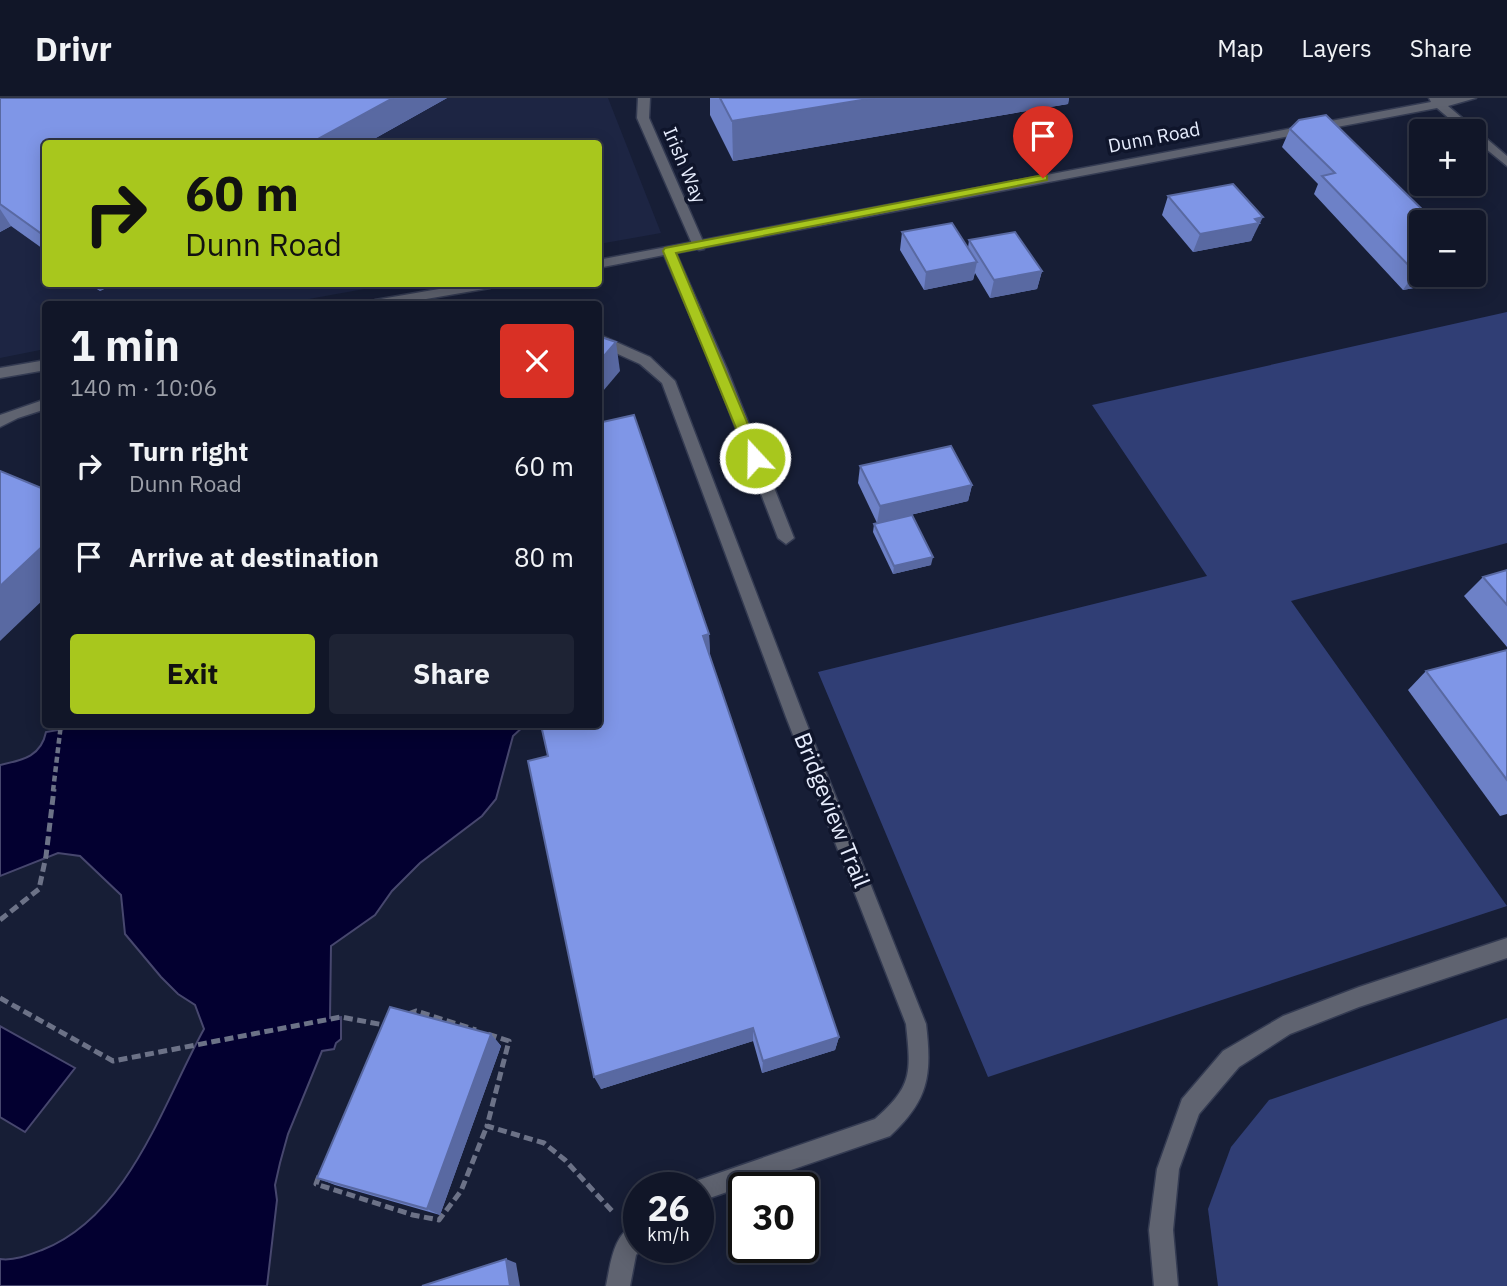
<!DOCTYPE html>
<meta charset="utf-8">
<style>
body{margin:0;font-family:"IBM Plex Sans",sans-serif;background:#1e2334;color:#f1f3f6;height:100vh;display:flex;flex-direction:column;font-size:26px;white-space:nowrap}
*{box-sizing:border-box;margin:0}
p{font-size:23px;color:#9c9fa8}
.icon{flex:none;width:38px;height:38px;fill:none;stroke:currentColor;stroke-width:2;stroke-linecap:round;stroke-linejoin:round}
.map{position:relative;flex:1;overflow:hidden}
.drawer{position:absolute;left:42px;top:203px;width:560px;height:427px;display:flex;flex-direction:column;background:#111628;border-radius:7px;box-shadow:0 4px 18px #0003,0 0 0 2px #303545}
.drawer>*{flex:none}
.top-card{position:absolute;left:42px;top:42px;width:560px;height:147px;border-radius:7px;box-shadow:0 4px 18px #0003,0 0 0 2px #303545;background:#a8c71d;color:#111;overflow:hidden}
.fabs{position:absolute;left:1409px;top:21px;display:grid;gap:14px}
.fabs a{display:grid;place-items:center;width:77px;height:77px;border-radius:7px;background:#111628;box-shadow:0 4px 18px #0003,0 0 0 2px #303545;font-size:35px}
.speed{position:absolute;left:623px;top:1074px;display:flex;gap:14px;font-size:35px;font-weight:700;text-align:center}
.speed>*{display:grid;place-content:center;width:91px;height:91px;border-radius:50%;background:#111628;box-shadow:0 4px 18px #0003,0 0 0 2px #303545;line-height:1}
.speed small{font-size:18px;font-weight:400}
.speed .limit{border:4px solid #111;border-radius:10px;background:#fff;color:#111}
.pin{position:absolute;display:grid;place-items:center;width:60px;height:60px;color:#fff;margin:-72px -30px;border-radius:50% 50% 50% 0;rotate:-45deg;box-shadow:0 0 7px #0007}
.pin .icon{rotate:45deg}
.me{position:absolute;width:77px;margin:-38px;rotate:339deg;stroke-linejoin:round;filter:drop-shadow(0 0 5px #0008)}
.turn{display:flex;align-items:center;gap:24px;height:147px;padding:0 28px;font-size:32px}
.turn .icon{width:91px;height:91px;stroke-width:2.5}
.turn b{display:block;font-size:49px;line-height:60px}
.round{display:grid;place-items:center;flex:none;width:74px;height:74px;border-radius:7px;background:#1e2334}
.summary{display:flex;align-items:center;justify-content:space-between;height:119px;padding:0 28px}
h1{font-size:42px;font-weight:700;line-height:52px}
.primary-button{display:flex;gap:14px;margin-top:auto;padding:14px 28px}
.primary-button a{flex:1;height:80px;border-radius:7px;background:#a8c71d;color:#111;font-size:28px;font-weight:700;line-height:80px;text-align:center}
.primary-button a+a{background:#1e2334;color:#f1f3f6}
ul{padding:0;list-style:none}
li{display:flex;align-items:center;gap:21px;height:91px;padding:0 28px}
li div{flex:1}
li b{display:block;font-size:26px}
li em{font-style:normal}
header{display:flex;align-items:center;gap:42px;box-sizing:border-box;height:98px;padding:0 35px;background:#111628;border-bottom:2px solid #303545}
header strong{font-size:33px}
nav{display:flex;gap:38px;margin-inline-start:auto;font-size:24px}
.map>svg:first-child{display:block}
.built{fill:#1d2543}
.green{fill:#303e75}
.water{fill:#030030;stroke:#47476e;stroke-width:2}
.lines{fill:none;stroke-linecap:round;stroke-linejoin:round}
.lane-casing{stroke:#343b52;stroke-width:3}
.street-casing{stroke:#343b52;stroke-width:3}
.path-far1{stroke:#6c7287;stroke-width:4.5;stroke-dasharray:6 3.5;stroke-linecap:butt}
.path{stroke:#6c7287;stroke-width:5;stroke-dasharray:9 4.5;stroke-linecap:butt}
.lane{fill:#5f6370;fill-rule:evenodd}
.street{fill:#5f6370;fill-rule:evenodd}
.wall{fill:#6d81c7}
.shaded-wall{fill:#5969a2}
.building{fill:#7f96e7;stroke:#5969a2;stroke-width:2}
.route{fill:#a8c71d;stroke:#6d8113;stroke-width:2}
.labels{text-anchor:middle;stroke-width:7;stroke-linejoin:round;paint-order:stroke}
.far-street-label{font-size:19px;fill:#e7edfd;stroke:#0f152b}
.street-label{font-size:23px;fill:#e7edfd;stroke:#0f152b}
</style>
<header>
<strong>Drivr</strong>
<nav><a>Map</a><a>Layers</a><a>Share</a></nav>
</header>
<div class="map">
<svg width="1507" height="1188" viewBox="0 0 1507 1188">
<rect width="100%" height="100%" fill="#171e36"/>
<polygon class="built" points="0,0 608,0 661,135 599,146 598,46 46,46 46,186 392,186 281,206 46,206 45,251 0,260"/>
<g class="green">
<polygon points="1507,214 1507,445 1291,503 1507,808 988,979 818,574 1207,478 1092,307"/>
<polygon points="1507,920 1507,1188 1218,1188 1208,1111 1231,1049 1269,1002"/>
</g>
<g class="water">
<path d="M94 626 525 627 513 638 496 701 482 718 420 765 392 793 375 817 331 848 330 920 341 919V941L336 945 334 951 322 953 288 1036 280 1065 275 1087 277 1102 267 1188H0V1161C14 1163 29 1157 42 1152 129 1118 163 1005 204 931L195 907 178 896 161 879 125 836 121 797 80 758 58 755 0 778V667C22 662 41 659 46 634Z"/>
<polygon points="0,928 75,970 25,1034 0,1019"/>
</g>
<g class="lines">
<defs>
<g id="lane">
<polygon points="638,0 650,0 649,20 705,148 704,151 699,152 693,148 637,20"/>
<path d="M598 236 650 259 675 283 804 619 926 926C932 977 929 1002 890 1038L698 1104V1090H688L690 1085 875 1021C913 988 911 974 906 926L786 619 662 285 640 266 598 247Z"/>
<polygon points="46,301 46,311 18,320 0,329 0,317"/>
<path d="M639 1124V1150H642L636 1157 630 1188H606C611 1164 613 1134 639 1124Z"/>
</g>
<g id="street">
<polygon points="1429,0 1476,0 1448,8 1507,58 1507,68 1474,41 1474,33 1464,33 1437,10 676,155 727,271 794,440 786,446 778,440 713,271 664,157 598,170 598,162 1431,4"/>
<polygon points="468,186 497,186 490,190 397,206 368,206 375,202"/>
<polygon points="46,262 46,272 0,280 0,270"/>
<polygon points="1507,840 1507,860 1359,909 1290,936 1239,969 1199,1016 1179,1071 1173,1132 1178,1188 1154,1188 1149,1132 1157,1071 1182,1001 1223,953 1283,918 1359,889"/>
</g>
</defs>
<use href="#lane" class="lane-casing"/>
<use href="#street" class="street-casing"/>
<polyline class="path-far1" points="53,693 61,626"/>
<g class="path">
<polyline points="0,822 39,791 46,758 54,691"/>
<polyline points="0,900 113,963 341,919 384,927"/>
<polyline points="408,916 416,913 476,932"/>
<polyline points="488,936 509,943 487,1028 544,1045 565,1062 612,1113"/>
<polyline points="319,1078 316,1086 413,1117 439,1122 461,1093 487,1028"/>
</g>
<use href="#lane" class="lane"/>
<use href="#street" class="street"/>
</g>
<g class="wall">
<polygon points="0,0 447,0 365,46 46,46 46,153 11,128 0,134"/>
<polygon points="710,0 1069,0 1068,6 733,63 710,17"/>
<polygon points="1290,31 1462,181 1403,192 1314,96 1318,86 1282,49"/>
<polygon points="1168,98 1254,137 1253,138 1251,143 1193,154 1162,117"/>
<polygon points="902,134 968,150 969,142 1042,173 1037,191 990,200 975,175 973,182 924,192 900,152"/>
<polygon points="89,186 114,186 100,193"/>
<polygon points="860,368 972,387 968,403 877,425 858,385"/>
<polygon points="874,426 931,467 893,476 873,434"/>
<polygon points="1507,472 1507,549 1464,498 1483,479"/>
<polygon points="709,536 710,558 839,939 835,952 762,975 753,943 601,991 548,658 598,626"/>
<polygon points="1507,552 1507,716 1500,718 1408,592 1426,573"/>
<polygon points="491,936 501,948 440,1117 335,1087 317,1080"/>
</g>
<g class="shaded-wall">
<polygon points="393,0 447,0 365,46 309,46"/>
<polygon points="874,0 1069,0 1068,6 733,63 732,23"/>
<polygon points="0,111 11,128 0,134"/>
<polygon points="1263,119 1251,143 1193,154 1200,136"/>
<polygon points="977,164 973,182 924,192 926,174"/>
<polygon points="1042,173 1037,191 990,200 994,182"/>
<polygon points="1421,173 1421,177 1464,177 1462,181 1403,192 1415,174"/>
<polygon points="95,186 114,186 100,193"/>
<polygon points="616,244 620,273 598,299 598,265"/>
<polygon points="972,387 968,403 877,425 880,408"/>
<polygon points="46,445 46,499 0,543 0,488"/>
<polygon points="933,459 931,467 893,476 894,468"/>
<polygon points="709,536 710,561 703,538"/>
<polygon points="753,930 753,943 601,991 594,979"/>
<polygon points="491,936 501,948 440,1117 427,1111"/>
<polygon points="839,939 835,952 762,975 763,963"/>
<polygon points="506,1161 516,1165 520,1188 510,1188"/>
</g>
<g class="building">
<polygon points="0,0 393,0 309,46 46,46 46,139 0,106"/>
<polygon points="720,0 874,0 732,23"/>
<polygon points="1326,17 1435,124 1421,124 1421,173 1415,174 1322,78 1335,75 1290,31 1299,22"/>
<polygon points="1233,86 1263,119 1255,121 1259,125 1200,136 1168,98"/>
<polygon points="952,125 977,164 926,174 902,134"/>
<polygon points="1015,134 1042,173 994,182 969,142"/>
<polygon points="598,238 616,244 598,265"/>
<polygon points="634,317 709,536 703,538 839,939 763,963 753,930 594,979 528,663 548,658 541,627 545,626 598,626 598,325"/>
<polygon points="951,348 972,387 880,408 860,368"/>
<polygon points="0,373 46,392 46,445 0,488"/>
<polygon points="912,417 933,459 894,468 874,426"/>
<polygon points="1507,472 1507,507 1483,479"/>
<polygon points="1507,552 1507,682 1426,573"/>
<polygon points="390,909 491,936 427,1111 317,1080"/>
<polygon points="506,1161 510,1188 422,1188"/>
</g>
<polygon class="route" points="1043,77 1047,78 1047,82 676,155 762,360 755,365 750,364 663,153 665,150"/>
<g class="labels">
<g class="far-street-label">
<text transform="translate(1154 39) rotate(-11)" y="7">Dunn Road</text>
<text transform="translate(685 67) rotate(67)" y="7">Irish Way</text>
</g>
<g class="street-label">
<text transform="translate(832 712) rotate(68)" y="8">Bridgeview Trail</text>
</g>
</g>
</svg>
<div class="fabs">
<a>+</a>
<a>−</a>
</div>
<div class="speed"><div>26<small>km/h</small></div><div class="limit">30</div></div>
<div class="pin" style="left:1043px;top:80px;background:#d93025"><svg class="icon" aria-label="arrive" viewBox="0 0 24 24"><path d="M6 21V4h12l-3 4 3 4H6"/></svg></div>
<svg class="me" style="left:755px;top:360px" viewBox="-20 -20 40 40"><circle r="17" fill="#a8c71d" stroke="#fff" stroke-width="3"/><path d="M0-11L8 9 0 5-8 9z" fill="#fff"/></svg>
<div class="top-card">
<div class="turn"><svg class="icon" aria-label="right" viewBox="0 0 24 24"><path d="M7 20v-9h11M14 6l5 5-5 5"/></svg><div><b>60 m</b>Dunn Road</div></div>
</div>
<section class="drawer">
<div class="summary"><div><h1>1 min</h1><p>140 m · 10:06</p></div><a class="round" style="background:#d93025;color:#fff"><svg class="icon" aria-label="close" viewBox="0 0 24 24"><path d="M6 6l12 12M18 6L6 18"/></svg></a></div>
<ul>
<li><svg class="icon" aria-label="right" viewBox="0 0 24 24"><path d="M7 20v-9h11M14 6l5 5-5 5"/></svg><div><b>Turn right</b><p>Dunn Road</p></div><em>60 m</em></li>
<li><svg class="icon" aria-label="arrive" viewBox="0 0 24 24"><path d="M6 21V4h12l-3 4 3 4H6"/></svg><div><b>Arrive at destination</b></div><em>80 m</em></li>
</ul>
<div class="primary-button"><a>Exit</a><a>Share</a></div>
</section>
</div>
